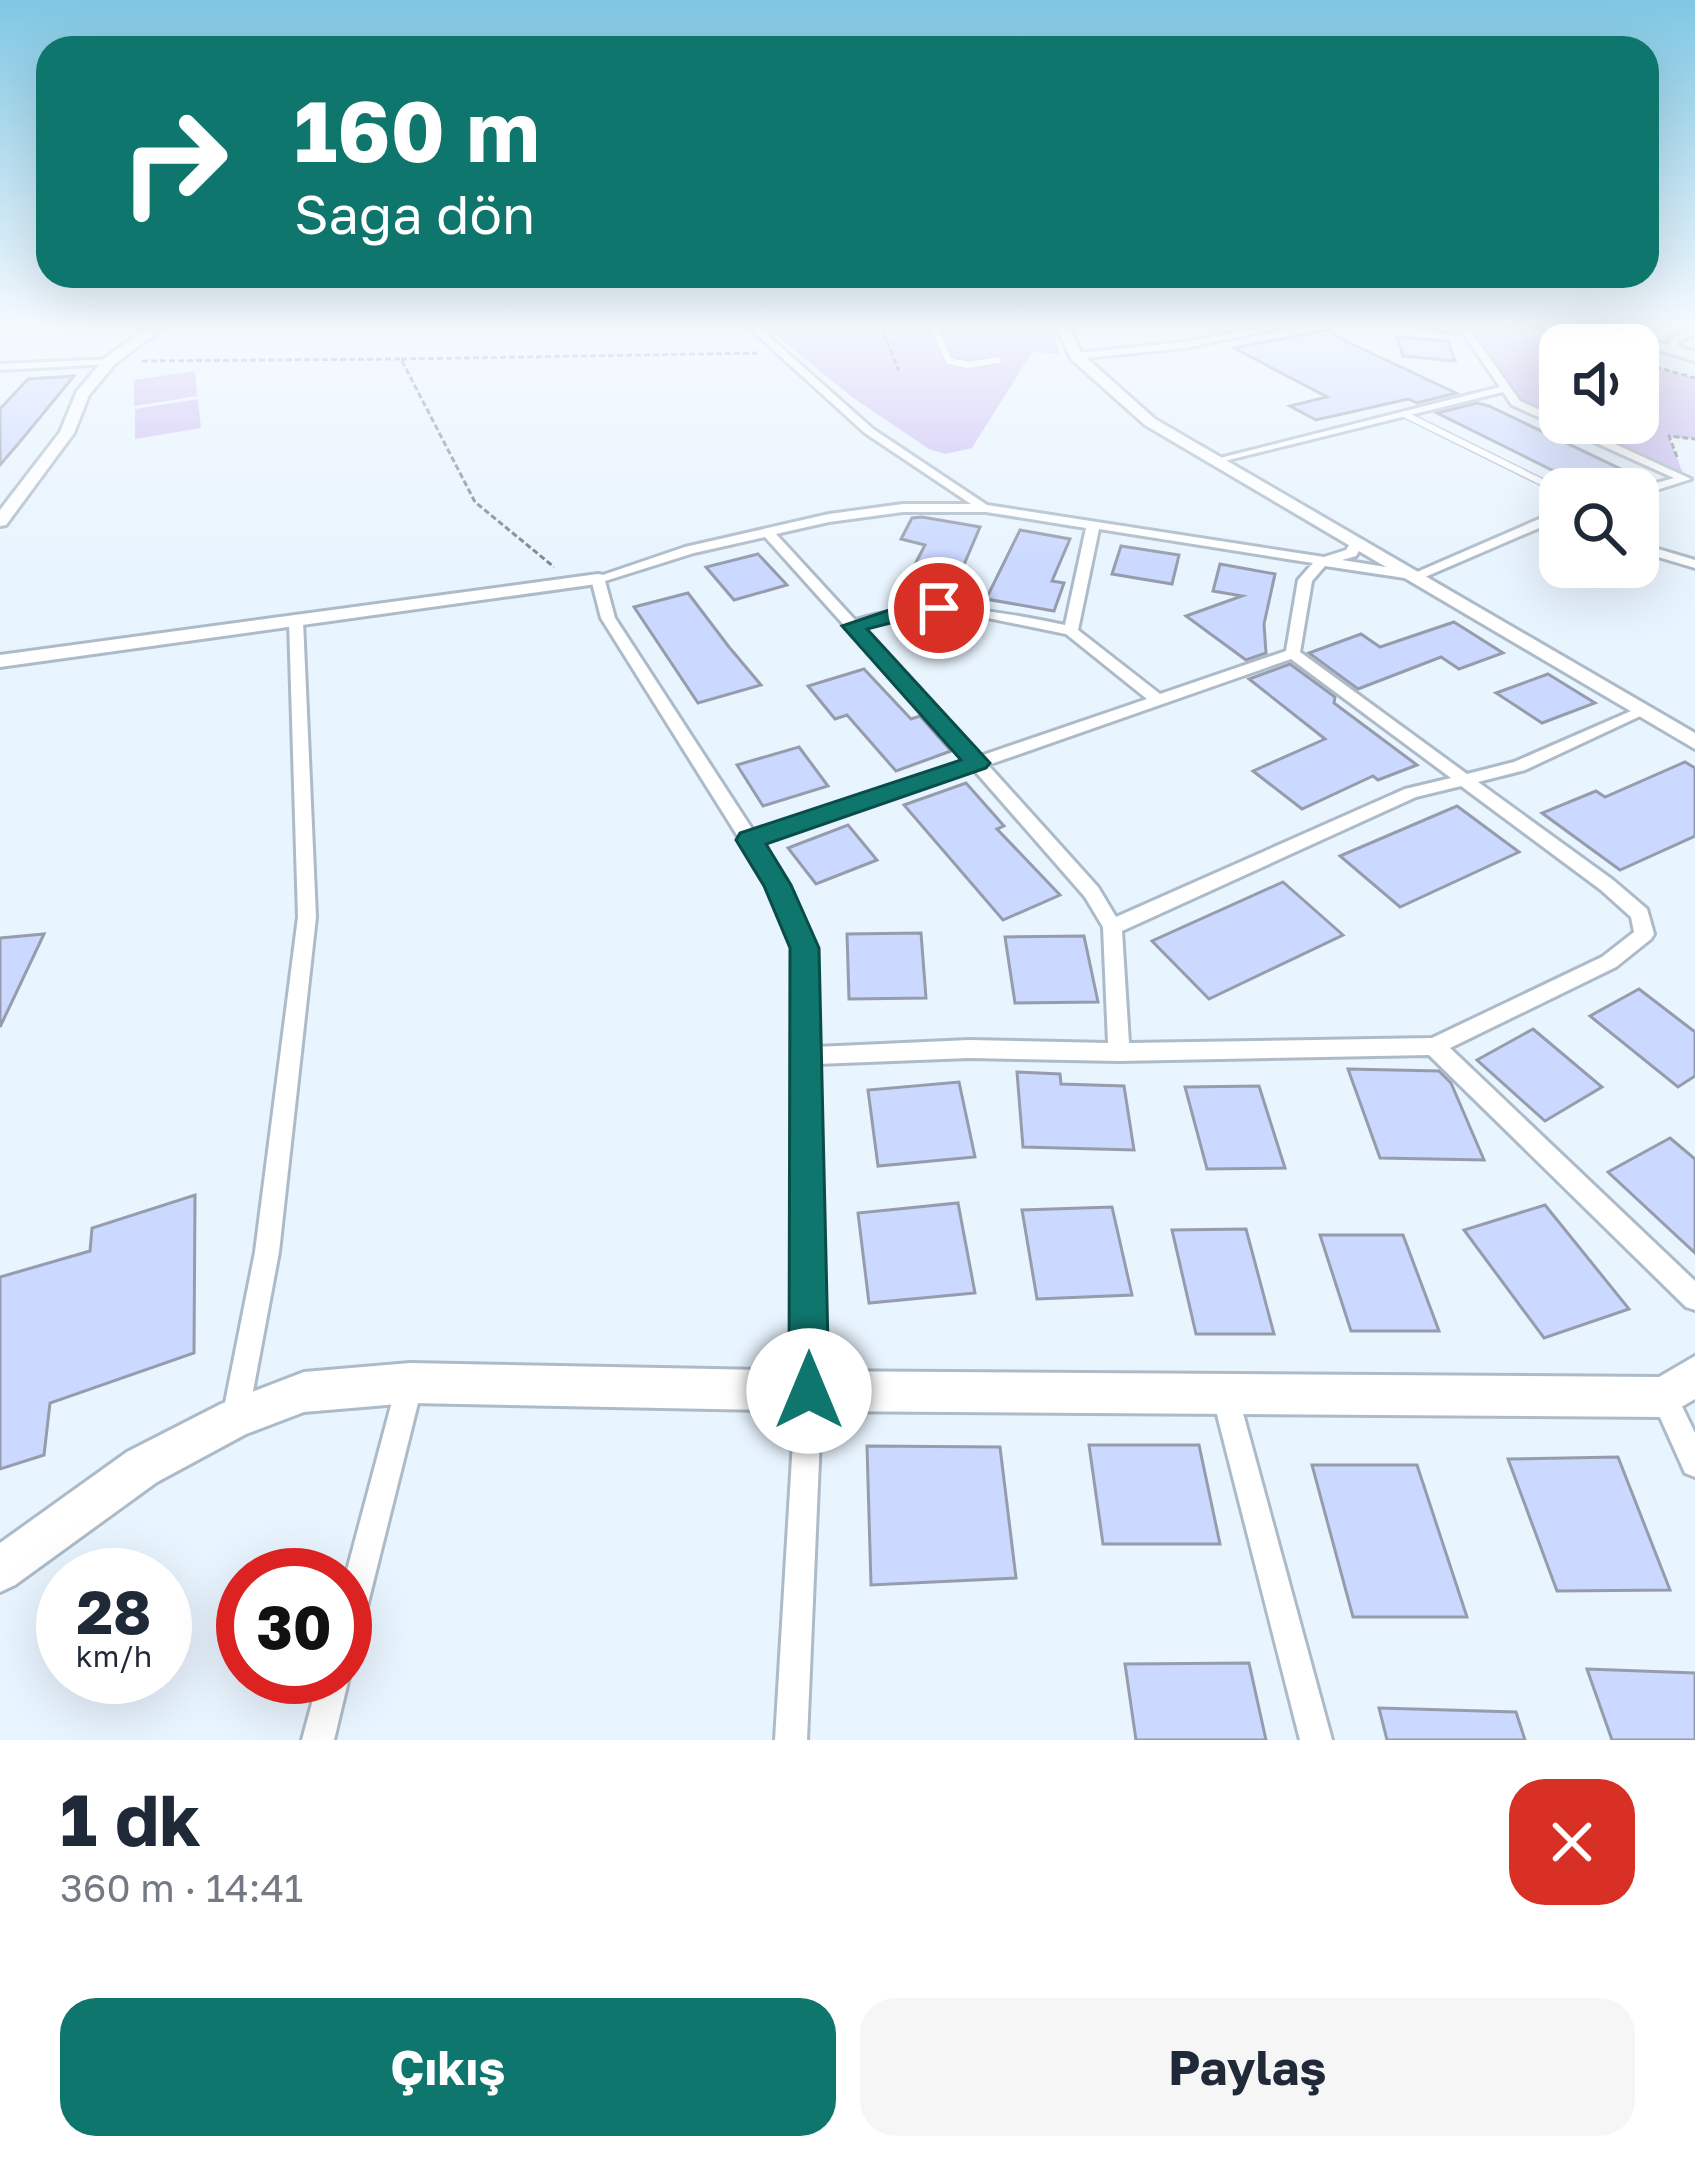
<!DOCTYPE html>
<html lang="tr">
<meta charset="utf-8">
<style>
body{margin:0;font-family:"Golos Text",sans-serif;background:#f6f6f7;color:#1f2937;height:100vh;display:flex;flex-direction:column;font-size:45px;white-space:nowrap}
*{box-sizing:border-box;margin:0}
p{font-size:39px;color:#747a83}
.icon{flex:none;width:66px;height:66px;fill:none;stroke:currentColor;stroke-width:2;stroke-linecap:round;stroke-linejoin:round}
.map{position:relative;height:1740px;overflow:hidden}
.panel{display:flex;flex-direction:column;background:#fff;flex:1}
.panel>*{flex:none}
.hud{position:absolute;left:36px;top:36px;width:1623px;height:252px;border-radius:36px;box-shadow:0 12px 48px #0002;background:#0f766e;color:#fff;overflow:hidden}
.tools{position:absolute;left:1539px;top:324px;display:grid;gap:24px}
.tools a{display:grid;place-items:center;width:120px;height:120px;border-radius:24px;background:#fff;box-shadow:0 12px 48px #0002;font-size:60px}
.speed{position:absolute;left:36px;top:1548px;display:flex;gap:24px;font-size:60px;font-weight:700;text-align:center}
.speed>*{display:grid;place-content:center;width:156px;height:156px;border-radius:50%;background:#fff;box-shadow:0 12px 48px #0002;line-height:1}
.speed small{font-size:30px;font-weight:400}
.speed .limit{border:18px solid #d22;background:#fff;color:#111}
.pin{position:absolute;display:grid;place-items:center;width:102px;height:102px;color:#fff;margin:-51px;border:6px solid #fff;border-radius:50%;box-shadow:0 3px 12px #0007}
.me{position:absolute;width:132px;margin:-66px;rotate:0deg;stroke-linejoin:round;filter:drop-shadow(0 0 9px #0008)}
.turn{display:flex;align-items:center;gap:42px;height:252px;padding:0 60px;font-size:54px}
.turn .icon{width:156px;height:156px;stroke-width:2.5}
.turn b{display:block;font-size:84px;line-height:102px}
.round{display:grid;place-items:center;flex:none;width:126px;height:126px;border-radius:36px;background:#f6f6f7}
.overview{display:flex;align-items:center;justify-content:space-between;height:204px;padding:0 60px}
h1{font-size:72px;font-weight:700;line-height:90px}
.cta{display:flex;gap:24px;margin-top:auto;padding:24px 60px}
.cta a{flex:1;height:138px;border-radius:36px;background:#0f766e;color:#fff;font-size:48px;font-weight:700;line-height:138px;text-align:center}
.cta a+a{background:#f6f6f7;color:#1f2937}
.map>svg:first-child{display:block}
.green{fill:#cbbbf3}
.building{fill:#cbd8ff;stroke:#969cab;stroke-width:3}
.lines{fill:none;stroke-linecap:round;stroke-linejoin:round}
.service-casing{stroke:#adbbc8;stroke-width:9}
.minor-casing{stroke:#adbbc8;stroke-width:6}
.tertiary-casing{stroke:#adbbc8;stroke-width:6}
.secondary-casing{stroke:#adbbc8;stroke-width:6}
.path{stroke:#7b848b;stroke-width:3;stroke-dasharray:6 3;stroke-linecap:butt}
.service{stroke:#fff;stroke-width:6}
.minor{fill:#fff;fill-rule:evenodd}
.tertiary{fill:#fff;fill-rule:evenodd}
.secondary{fill:#fff;fill-rule:evenodd}
.route{fill:#0f766e;stroke:#0a4d48;stroke-width:3}
</style>
<div class="map">
<svg width="1695" height="1740" viewBox="0 0 1695 1740">
<rect width="100%" height="100%" fill="#e8f4fe"/>
<g class="green">
<polygon points="763,325 1052,325 1060,354 1032,352 972,448 945,454 929,449 852,397"/>
<polygon points="1411,325 1504,325 1575,345 1560,345 1560,423 1638,423 1638,362 1695,378 1695,439 1669,437 1685,479 1516,403 1466,331"/>
<polygon points="195,371 197,396 134,406 134,380"/>
<polygon points="198,399 201,428 135,439 135,409"/>
</g>
<g class="building">
<polygon points="1327,330 1350,343 1456,393 1417,403 1408,399 1316,420 1290,406 1327,397 1234,348"/>
<polygon points="1397,337 1448,341 1455,361 1403,356"/>
<polygon points="74,376 18,444 0,465 0,409 28,379"/>
<polygon points="1477,403 1489,406 1629,473 1584,486 1437,413"/>
<polygon points="922,517 980,527 951,595 926,591 913,578 915,573 911,572 925,545 901,539 912,518"/>
<polygon points="1020,530 1070,539 1052,581 1064,583 1054,611 986,599"/>
<polygon points="1121,546 1179,555 1172,584 1112,574"/>
<polygon points="758,554 787,585 734,600 706,567"/>
<polygon points="1220,564 1275,574 1264,624 1266,653 1246,660 1186,616 1242,596 1213,591"/>
<polygon points="688,593 729,647 761,685 698,703 634,607"/>
<polygon points="1454,622 1503,653 1459,669 1441,657 1358,689 1309,653 1361,634 1380,647"/>
<polygon points="1290,664 1335,697 1334,703 1417,765 1378,780 1373,776 1302,809 1253,771 1325,739 1249,679"/>
<polygon points="864,669 911,719 920,716 951,751 896,771 847,715 835,719 808,686"/>
<polygon points="1548,674 1595,703 1542,723 1496,693"/>
<polygon points="799,747 828,786 763,806 737,765"/>
<polygon points="1685,762 1695,768 1695,836 1620,870 1542,813 1596,791 1605,797"/>
<polygon points="966,783 1004,826 997,829 1060,895 1003,920 904,805"/>
<polygon points="1457,806 1519,852 1400,907 1340,856"/>
<polygon points="848,825 877,860 816,884 788,848"/>
<polygon points="1283,882 1343,935 1209,999 1152,941"/>
<polygon points="921,933 926,998 849,999 847,934"/>
<polygon points="44,934 0,1027 0,938"/>
<polygon points="1084,936 1098,1002 1015,1003 1005,937"/>
<polygon points="1639,989 1695,1032 1695,1076 1678,1087 1590,1016"/>
<polygon points="1533,1029 1602,1087 1545,1121 1477,1060"/>
<polygon points="1348,1069 1439,1071 1451,1083 1484,1160 1380,1158"/>
<polygon points="1017,1072 1060,1074 1061,1084 1124,1086 1134,1150 1023,1147"/>
<polygon points="959,1082 975,1157 878,1166 868,1090"/>
<polygon points="1259,1086 1285,1168 1207,1169 1185,1087"/>
<polygon points="1670,1138 1695,1159 1695,1253 1608,1172"/>
<polygon points="195,1195 194,1353 50,1403 44,1455 0,1469 0,1277 90,1251 92,1228"/>
<polygon points="958,1203 975,1293 869,1303 858,1213"/>
<polygon points="1545,1205 1629,1309 1544,1338 1464,1230"/>
<polygon points="1112,1207 1132,1295 1037,1299 1022,1210"/>
<polygon points="1246,1229 1274,1334 1196,1334 1172,1230"/>
<polygon points="1320,1235 1403,1235 1439,1331 1351,1331"/>
<polygon points="1089,1445 1199,1445 1220,1544 1103,1544"/>
<polygon points="867,1446 1000,1447 1016,1578 871,1585"/>
<polygon points="1618,1457 1670,1590 1557,1591 1508,1459"/>
<polygon points="1312,1465 1417,1465 1467,1617 1353,1617"/>
<polygon points="1249,1663 1266,1740 1136,1740 1125,1664"/>
<polygon points="1587,1669 1695,1673 1695,1740 1612,1740"/>
<polygon points="1379,1708 1516,1712 1525,1740 1387,1740"/>
</g>
<g class="lines">
<defs>
<g id="service">
<polyline points="933,325 949,361 968,365 998,360"/>
<polyline points="1404,414 1560,491"/>
</g>
<g id="minor">
<path d="M746 325H756L873 429 987 505 1324 557 1346 550 1353 539 1358 538 1364 542 1356 556 1342 560 1417 572 1560 510V519L1418 580 1325 566 1312 581 1300 652 1467 774 1514 762 1638 708H1648L1651 711 1525 770 1478 782 1613 880 1647 909 1654 934 1651 939 1616 967 1450 1048 1695 1281V1310L1686 1307 1429 1055 1119 1061 969 1058 817 1064 822 1391 807 1740H775L796 1391 795 948 769 886 601 618 591 579 685 547 829 514 903 504H971L865 433ZM903 512H986L1086 528 1065 625C993 610 927 598 855 620L776 534 829 522ZM1099 529 1313 563 1298 580 1286 651 1160 694 1078 630ZM765 537 966 761 754 832 615 618 605 581 694 553ZM935 614 988 618 1066 634 1147 699 980 756 862 627 908 616ZM1291 659 1451 778 1405 789 1116 917 1098 887 988 765ZM974 770 1085 897 1103 927 1108 1043 969 1040 816 1047 815 948 787 885 760 843ZM1461 786 1601 890 1631 917 1634 932 1602 957 1432 1038 1129 1043 1122 931 1416 797Z"/>
<polygon points="1274,325 1295,325 1185,348 1076,359 1071,356 1076,353 1185,342"/>
<polygon points="1407,325 1469,329 1520,401 1560,419 1560,423 1569,423 1691,479 1638,496 1638,489 1635,489 1674,478 1512,405 1503,392 1212,464 1212,460 1500,387 1463,333"/>
<polygon points="1695,327 1695,334 1678,342 1679,347 1689,353 1689,357 1683,357 1671,350 1670,339"/>
<polygon points="113,359 115,361 110,364 0,370 0,364"/>
<polygon points="1638,543 1695,560 1695,568 1638,551"/>
<polygon points="296,617 303,621 316,917 279,1252 248,1418 244,1427 235,1431 226,1427 222,1418 255,1252 298,917 289,621"/>
<polygon points="410,1370 419,1374 423,1383 360,1635 356,1646 345,1650 345,1578 397,1383 401,1374"/>
<polygon points="1225,1382 1234,1386 1238,1395 1332,1740 1300,1740 1212,1395 1216,1386"/>
<polygon points="1664,1384 1673,1388 1695,1433 1695,1477 1685,1473 1651,1397 1655,1388"/>
<polygon points="345,1666 349,1677 334,1740 302,1740 319,1677 345,1677"/>
</g>
<g id="tertiary">
<polygon points="151,325 166,325 115,364 89,395 74,433 6,525 0,526 0,510 60,432 77,391 105,358"/>
<polygon points="1056,325 1068,325 1082,354 1155,419 1695,733 1695,749 1145,425 1071,359"/>
<polygon points="598,574 604,575 604,583 0,667 0,655"/>
</g>
<g id="secondary">
<polygon points="1530,325 1555,325 1604,341 1596,345"/>
<polygon points="1572,325 1596,325 1695,352 1695,361"/>
<polygon points="1695,1356 1695,1399 1664,1417 809,1411 410,1403 304,1412 246,1434 157,1482 15,1585 0,1592 0,1543 127,1452 221,1404 304,1372 410,1363 809,1371 1659,1377"/>
</g>
</defs>
<use href="#service" class="service-casing"/>
<use href="#minor" class="minor-casing"/>
<use href="#tertiary" class="tertiary-casing"/>
<use href="#secondary" class="secondary-casing"/>
<g class="path">
<polyline points="880,325 899,371"/>
<polyline points="1504,325 1522,330"/>
<polyline points="401,359 761,353"/>
<polyline points="142,361 401,359 475,502 554,567"/>
<polyline points="1638,362 1695,378"/>
<polyline points="1677,457 1669,436 1695,439"/>
</g>
<use href="#service" class="service"/>
<use href="#minor" class="minor"/>
<use href="#tertiary" class="tertiary"/>
<use href="#secondary" class="secondary"/>
</g>
<linearGradient id="sky" x2="0" y2="1"><stop stop-color="#7fc7e3"/><stop offset="0.57" stop-color="#f5faff"/><stop offset="1" stop-color="#f5faff" stop-opacity="0"/></linearGradient>
<rect width="1695" height="569" fill="url(#sky)"/>
<polygon class="route" points="913,602 939,602 949,608 867,629 990,763 986,768 766,844 791,885 819,948 829,1391 823,1405 809,1411 795,1405 789,1391 790,948 764,886 736,840 740,833 961,760 842,626"/>
</svg>
<div class="tools">
<a><svg class="icon" aria-label="sound" viewBox="0 0 24 24"><path d="M4 9h4l5-4v14l-5-4H4zM17 9q2 3 0 6"/></svg></a>
<a><svg class="icon" aria-label="search" viewBox="0 0 24 24"><circle cx="10" cy="10" r="6"/><path d="M15 15l6 6"/></svg></a>
</div>
<div class="speed"><div>28<small>km/h</small></div><div class="limit">30</div></div>
<div class="pin" style="left:939px;top:608px;background:#d93025"><svg class="icon" aria-label="arrive" viewBox="0 0 24 24"><path d="M6 21V4h12l-3 4 3 4H6"/></svg></div>
<svg class="me" style="left:809px;top:1391px" viewBox="-20 -20 40 40"><circle r="19" fill="#fff"/><path d="M0-13L10 11 0 6-10 11z" fill="#0f766e"/></svg>
<div class="hud">
<div class="turn"><svg class="icon" aria-label="right" viewBox="0 0 24 24"><path d="M7 20v-9h11M14 6l5 5-5 5"/></svg><div><b>160 m</b>Sağa dön</div></div>
</div>
</div>
<section class="panel">
<div class="overview"><div><h1>1 dk</h1><p>360 m · 14:41</p></div><a class="round" style="background:#d93025;color:#fff"><svg class="icon" aria-label="close" viewBox="0 0 24 24"><path d="M6 6l12 12M18 6L6 18"/></svg></a></div>
<div class="cta"><a>Çıkış</a><a>Paylaş</a></div>
</section>
